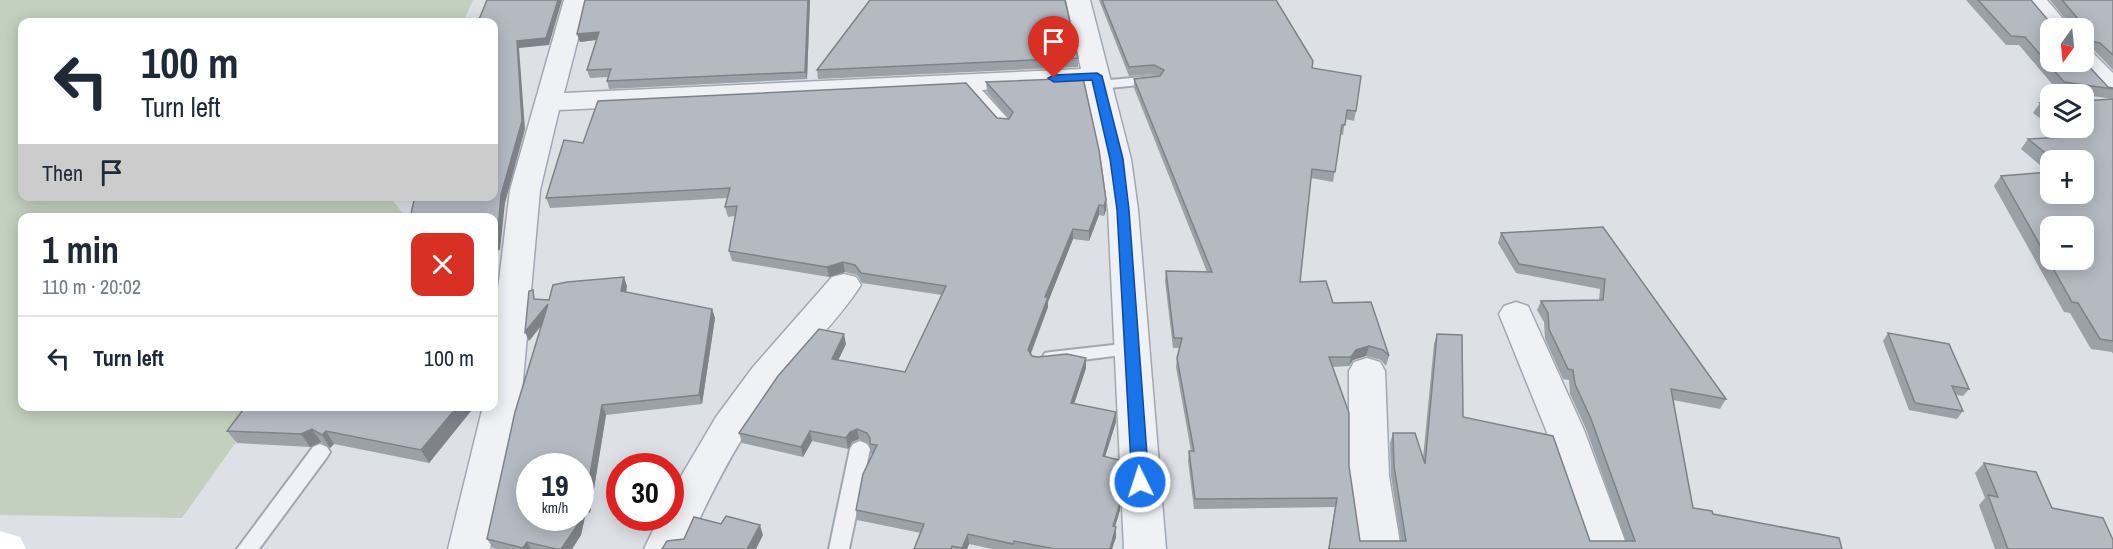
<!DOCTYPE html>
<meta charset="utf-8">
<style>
body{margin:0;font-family:"Archivo Narrow",sans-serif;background:#f2f2f3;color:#1f2937;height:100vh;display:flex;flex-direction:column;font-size:22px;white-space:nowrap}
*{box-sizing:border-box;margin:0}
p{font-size:20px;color:#747a83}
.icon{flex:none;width:33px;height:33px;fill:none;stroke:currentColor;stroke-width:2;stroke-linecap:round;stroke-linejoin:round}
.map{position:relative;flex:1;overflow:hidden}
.sheet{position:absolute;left:18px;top:213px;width:480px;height:198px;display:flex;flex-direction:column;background:#fff;border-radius:12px;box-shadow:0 3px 15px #0003}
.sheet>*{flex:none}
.banner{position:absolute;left:18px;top:18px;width:480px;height:183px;border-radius:12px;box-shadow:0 3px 15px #0003;background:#fff;color:#1f2937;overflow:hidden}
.needle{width:39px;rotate:195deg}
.fabs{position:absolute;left:2040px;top:18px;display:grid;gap:12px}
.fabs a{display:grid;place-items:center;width:54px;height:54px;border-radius:12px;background:#fff;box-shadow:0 3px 15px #0003;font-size:30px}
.speed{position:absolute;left:516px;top:453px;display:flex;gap:12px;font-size:30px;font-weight:700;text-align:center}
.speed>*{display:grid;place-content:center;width:78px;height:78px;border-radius:50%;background:#fff;box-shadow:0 3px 15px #0003;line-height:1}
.speed small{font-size:15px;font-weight:400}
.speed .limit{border:9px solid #d22;background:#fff;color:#111}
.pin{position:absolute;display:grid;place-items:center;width:51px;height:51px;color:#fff;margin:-62px -26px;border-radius:50% 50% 50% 0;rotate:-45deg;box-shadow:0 0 6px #0007}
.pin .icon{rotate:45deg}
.me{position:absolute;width:66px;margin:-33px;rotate:356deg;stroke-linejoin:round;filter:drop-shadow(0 0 4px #0008)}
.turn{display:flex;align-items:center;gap:21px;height:126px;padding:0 24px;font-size:27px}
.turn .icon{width:78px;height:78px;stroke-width:2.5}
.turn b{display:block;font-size:42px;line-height:51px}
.then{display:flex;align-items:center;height:57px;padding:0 24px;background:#0003;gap:12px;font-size:22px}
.round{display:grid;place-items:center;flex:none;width:63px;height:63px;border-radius:12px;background:#f2f2f3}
.headline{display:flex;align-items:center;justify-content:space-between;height:102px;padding:0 24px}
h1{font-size:36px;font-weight:700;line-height:45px}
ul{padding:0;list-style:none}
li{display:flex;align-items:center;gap:18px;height:84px;padding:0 24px;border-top:2px solid #e0e1e3}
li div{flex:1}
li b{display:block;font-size:22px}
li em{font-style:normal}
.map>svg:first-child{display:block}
.green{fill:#c3cfbf}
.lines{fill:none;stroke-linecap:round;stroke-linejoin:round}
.service-casing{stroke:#a3a7af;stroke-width:4}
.minor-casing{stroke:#a3a7af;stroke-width:3}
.service{fill:#eff1f4;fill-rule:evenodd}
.minor{fill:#eff1f4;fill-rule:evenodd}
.secondary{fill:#fff;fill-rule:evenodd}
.wall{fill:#9ca0a7;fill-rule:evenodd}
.shaded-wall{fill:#7f8288}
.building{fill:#b5bac2;stroke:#7f8288;stroke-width:1.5;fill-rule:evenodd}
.route{fill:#1a73e8;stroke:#114b97;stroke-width:1.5}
</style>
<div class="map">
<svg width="2113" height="549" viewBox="0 0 2113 549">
<rect width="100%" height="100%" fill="#dde0e5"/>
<polygon class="green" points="0,0 473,0 463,22 22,22 22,196 390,197 406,217 22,218 22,406 261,407 182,518 0,515"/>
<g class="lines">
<defs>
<g id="service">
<polygon points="1154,76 1161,80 1159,83 1099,89 1092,85 1099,81"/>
<polygon points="967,78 972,79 1009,120 1011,123 1009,126 999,126 962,85 960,82"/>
<polygon points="1131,343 1137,345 1140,349 1137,353 1051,364 1045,363 1042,358 1045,353 1051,352"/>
<polygon points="860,441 867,444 870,449 849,549 829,549 850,449 853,444"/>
<polygon points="320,444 327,447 330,452 327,457 259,549 237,549 313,447"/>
</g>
<g id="minor">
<polygon points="564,0 588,0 564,93 1081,69 1066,0 1090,0 1131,159 1138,210 1166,549 1124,549 1108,210 1101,159 1085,85 559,110 540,190 521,403 490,549 448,549 483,406 494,406 494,322 510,190"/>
<polygon points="2022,0 2047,0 2071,28 2050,28 2049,33"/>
<polygon points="2084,51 2093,53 2113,73 2113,96 2103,94 2073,62 2084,62"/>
<path d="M844 274 856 277 861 285C838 321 805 351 779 385 740 435 711 491 686 549H644L659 518H670V495L716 417 753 367 832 277Z"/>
<polygon points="1516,302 1528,306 1584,430 1628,549 1586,549 1546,430 1499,314 1504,306"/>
<polygon points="1367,358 1380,362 1385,371 1389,476 1401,549 1359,549 1349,476 1349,371 1354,362"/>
</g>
</defs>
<use href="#service" class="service-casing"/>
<use href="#minor" class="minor-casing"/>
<use href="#service" class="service"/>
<use href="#minor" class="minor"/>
<polygon class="secondary" points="0,531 20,537 26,549 0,549"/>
</g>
<g class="wall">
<polygon points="585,0 810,0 807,79 609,89 607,81 608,77 590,78 587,70 597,40 580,42 577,34"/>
<polygon points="1099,0 1276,0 1312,68 1356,111 1354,121 1345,119 1343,135 1340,134 1333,182 1311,178 1300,282 1333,303 1389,356 1386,366 1381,360 1366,356 1353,360 1349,366 1332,367 1349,466 1360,541 1401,541 1391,476 1390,443 1393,433 1423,458 1434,344 1437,334 1463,417 1590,541 1626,541 1586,429 1570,394 1569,380 1563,379 1545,339 1544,322 1537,310 1541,301 1599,300 1600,289 1516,273 1498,243 1501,233 1603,227 1726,399 1720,409 1673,400 1693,508 1713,514 1842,549 1328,549 1335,507 1194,509 1188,461 1189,451 1191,451 1176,367 1177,358 1179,348 1173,348 1165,281 1166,271 1207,272 1134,88 1134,79 1158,76 1154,74 1129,76"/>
<polygon points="1966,0 2031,0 2053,26 2055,26 2057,22 2068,22 2050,0 2113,0 2113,70 2095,51 2088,50 2050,28 2108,87 2113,88 2113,99 2058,91 2019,45 2006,45"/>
<polygon points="1078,58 1078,67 818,79 817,70"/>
<polygon points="986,82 1106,200 1106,210 1104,216 1099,215 1089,241 1073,239 1048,302 1048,307 1031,354 1032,356 1086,368 1074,404 1116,422 1105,457 1120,510 1115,527 1116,527 1116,537 1112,549 992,549 969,544 967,549 914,549 921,533 857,520 856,510 873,454 871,454 869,443 859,439 852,442 848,449 812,441 803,457 742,443 739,433 846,344 838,360 905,372 942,295 862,283 857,275 845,272 829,277 732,261 729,251 735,216 728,217 725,207 728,198 550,208 546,198 583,143 997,118 1009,119 1009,118 987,92"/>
<path d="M2113 99V354L2112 352 2091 349 2070 313 2064 312 1994 186 2001 176 2048 172 2021 149 2028 139 2065 137 2052 128H2084ZM2050 160H2084L2050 194Z"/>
<polygon points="2040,103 2050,103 2050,126 2033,113"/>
<polygon points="627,286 626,292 712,309 715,318 702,404 606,415 590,513 586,512 581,535 572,549 497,549 493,548 487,539 541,326 529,341 537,299 549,300"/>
<polygon points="1888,333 1969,389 1963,396 1956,395 1963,411 1957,419 1909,410 1883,341"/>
<polygon points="475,406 429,463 334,444 330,448 321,442 310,447 237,443 227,431"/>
<polygon points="1984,463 2052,508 2113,549 1995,549 1979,505 1985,498 1975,473"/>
</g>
<g class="shaded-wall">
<polygon points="558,0 562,0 549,45 519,48 525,129 505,203 500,250 494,251 494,242 517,41"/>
<polygon points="808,0 810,0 807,79 805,72"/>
<polygon points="599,32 602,39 580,42 577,34"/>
<polygon points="1106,200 1106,210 1104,216 1104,206"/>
<polygon points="1099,205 1099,215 1089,241 1089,231"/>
<polygon points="1073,229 1073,239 1048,302 1048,307 1028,360 1028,350 1045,297"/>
<polygon points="843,262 845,272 829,277 827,267"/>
<polygon points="624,277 627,286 625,300 621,291"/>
<polygon points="548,304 551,313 529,341 525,332"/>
<polygon points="712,309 715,318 702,404 699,395"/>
<polygon points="844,334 846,344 834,369 832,359"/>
<polygon points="1369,346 1366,356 1353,360 1349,366 1351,357 1356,350"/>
<polygon points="1086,358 1086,368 1071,413 1071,403"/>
<polygon points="602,405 606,415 590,513 585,504"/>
<polygon points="458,406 475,406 429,463 421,450"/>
<polygon points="1116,412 1116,422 1102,466 1103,456"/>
<polygon points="312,429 321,442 310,447 301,434"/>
<polygon points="857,429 859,439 852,442 848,449 846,438 850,432"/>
<polygon points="326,431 334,444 330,448 322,435"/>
<polygon points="810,431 812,441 803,457 801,447"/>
<polygon points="1121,500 1120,510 1112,536 1113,526"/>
<polygon points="582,503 586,512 581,535 572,549 561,549 579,518 580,518"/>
<polygon points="760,525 763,535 756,549 747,549"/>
<polygon points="1116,527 1116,537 1112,549 1110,549"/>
<polygon points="968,534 969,544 967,549 962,549"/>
<polygon points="527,542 531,549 524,549 523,548"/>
</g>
<g class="building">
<polygon points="487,0 558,0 546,38 517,41 522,121 501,195 497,241 494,242 494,218 410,218 415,196 494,196 494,46 496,44 494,43 494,22 478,22"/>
<polygon points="585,0 808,0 805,72 607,81 611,69 587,70 599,32 577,34"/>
<polygon points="870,0 1065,0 1078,58 817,70"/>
<polygon points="1102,0 1276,0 1313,61 1312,68 1361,76 1356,111 1347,110 1345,125 1342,125 1335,172 1312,169 1300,282 1326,281 1333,303 1371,302 1389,356 1383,350 1369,346 1356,350 1351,357 1329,357 1349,413 1349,466 1360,541 1406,541 1394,466 1393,433 1415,433 1425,464 1437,334 1462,335 1463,417 1553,436 1590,541 1635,541 1591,419 1575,384 1573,370 1568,369 1549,329 1548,313 1541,301 1603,300 1605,279 1519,264 1501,233 1603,227 1726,399 1671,389 1693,508 1712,511 1713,514 1839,538 1842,549 1329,549 1337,498 1195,499 1189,451 1194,451 1177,358 1182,338 1174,338 1166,271 1212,272 1134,79 1160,76 1164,70 1154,65 1129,67"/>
<polygon points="1978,0 2031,0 2053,26 2057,25 2057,22 2077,22 2079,20 2062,0 2113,0 2113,55 2100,43 2088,41 2088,51 2084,52 2084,28 2050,28 2050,62 2084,61 2108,87 2113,88 2113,89 2064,82 2025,37 2011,36"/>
<polygon points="1083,78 1099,150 1106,200 1104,206 1099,205 1089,231 1073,229 1045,297 1048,297 1028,350 1032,356 1038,357 1067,354 1086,358 1071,403 1116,412 1103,456 1119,460 1121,500 1113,526 1116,527 1110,549 1055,549 1014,541 1013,544 968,534 962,548 952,546 951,549 914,549 924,524 856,510 863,474 877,445 870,444 870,438 867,433 857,429 850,432 846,438 810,431 801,447 739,433 778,376 819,329 844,334 832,359 905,372 946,286 861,273 855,265 843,262 827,267 729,251 737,206 725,207 730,188 546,198 564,140 583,143 598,101 966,83 997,118 1009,119 1013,112 986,82"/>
<path d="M2113 99V341L2100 339 2078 303 2072 302 2001 176 2050 172V194H2084V160H2054L2028 139 2084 136 2072 128H2084V101ZM2050 226H2084V260H2050Z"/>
<polygon points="2040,103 2050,103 2050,111"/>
<polygon points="624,277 621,291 712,309 699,395 602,405 585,504 582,503 580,508 580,466 530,466 530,518 579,518 577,526 561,549 556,549 527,542 523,548 487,539 515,412 548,304 525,332 529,291 533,290 534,299 549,300 553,285 567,282"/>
<polygon points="1888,333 1949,344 1969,389 1952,386 1963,411 1915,403"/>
<polygon points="246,406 458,406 421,450 326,431 322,435 312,429 301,434 227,431"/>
<polygon points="1984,463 2036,472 2052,508 2103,518 2113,540 2113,549 2008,549 1988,495 1998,497"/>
<polygon points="726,516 760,525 747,549 662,549 667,541 684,539 694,517 721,524"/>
</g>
<polygon class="route" points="1097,73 1102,76 1123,159 1129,210 1149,482 1146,487 1140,489 1135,487 1132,482 1117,210 1110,159 1092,80 1054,82 1048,78 1054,75"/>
</svg>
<div class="fabs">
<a><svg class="needle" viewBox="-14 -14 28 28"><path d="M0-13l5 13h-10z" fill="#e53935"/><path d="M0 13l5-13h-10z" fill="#747a83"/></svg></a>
<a><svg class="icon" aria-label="layers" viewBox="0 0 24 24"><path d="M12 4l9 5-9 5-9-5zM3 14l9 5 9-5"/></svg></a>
<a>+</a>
<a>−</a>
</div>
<div class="speed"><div>19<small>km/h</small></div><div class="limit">30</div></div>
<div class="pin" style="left:1054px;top:78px;background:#d93025"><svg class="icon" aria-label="arrive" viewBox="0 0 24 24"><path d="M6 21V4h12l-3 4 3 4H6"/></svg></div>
<svg class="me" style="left:1140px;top:482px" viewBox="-20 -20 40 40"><circle r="17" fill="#1a73e8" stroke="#fff" stroke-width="3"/><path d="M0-11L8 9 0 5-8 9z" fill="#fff"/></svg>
<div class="banner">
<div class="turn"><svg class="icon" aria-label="left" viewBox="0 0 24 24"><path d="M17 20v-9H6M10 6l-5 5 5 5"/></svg><div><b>100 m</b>Turn left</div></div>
<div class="then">Then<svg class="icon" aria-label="arrive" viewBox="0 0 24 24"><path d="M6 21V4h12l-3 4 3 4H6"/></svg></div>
</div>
<section class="sheet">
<div class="headline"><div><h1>1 min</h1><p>110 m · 20:02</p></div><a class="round" style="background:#d93025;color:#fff"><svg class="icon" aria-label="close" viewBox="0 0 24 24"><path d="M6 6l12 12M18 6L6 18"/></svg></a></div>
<ul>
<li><svg class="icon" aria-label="left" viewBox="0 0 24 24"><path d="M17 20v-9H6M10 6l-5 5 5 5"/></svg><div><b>Turn left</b></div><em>100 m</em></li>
</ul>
</section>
</div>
